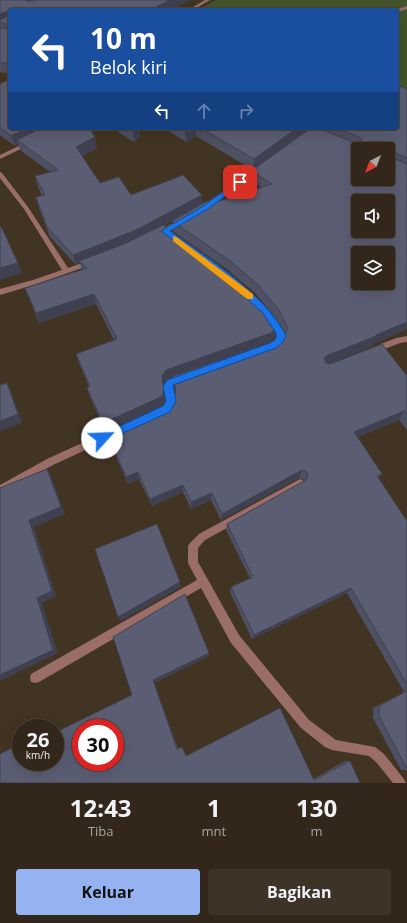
<!DOCTYPE html>
<html lang="id">
<style>
body{margin:0;font-family:"Open Sans",sans-serif;background:#3d3327;color:#f1f3f6;height:100vh;display:flex;flex-direction:column;font-size:15px;white-space:nowrap}
*{box-sizing:border-box;margin:0}
p{font-size:13px;color:#a8a5a2}
.icon{flex:none;width:22px;height:22px;fill:none;stroke:currentColor;stroke-width:2;stroke-linecap:round;stroke-linejoin:round}
.map{position:relative;height:783px;overflow:hidden}
.side{display:flex;flex-direction:column;background:#32271a;flex:1}
.side>*{flex:none}
.top-card{position:absolute;left:8px;top:8px;width:391px;height:122px;border-radius:4px;box-shadow:0 4px 16px #0002,0 0 0 1px #4d4439;background:#1a4fa0;color:#fff;overflow:hidden}
.needle{width:26px;rotate:222deg}
.controls{position:absolute;left:351px;top:142px;display:grid;gap:8px}
.controls a{display:grid;place-items:center;width:44px;height:44px;border-radius:4px;background:#32271a;box-shadow:0 4px 16px #0002,0 0 0 1px #4d4439;font-size:20px}
.speed{position:absolute;left:12px;top:719px;display:flex;gap:8px;font-size:20px;font-weight:700;text-align:center}
.speed>*{display:grid;place-content:center;width:52px;height:52px;border-radius:50%;background:#32271a;box-shadow:0 4px 16px #0002,0 0 0 1px #4d4439;line-height:1}
.speed small{font-size:10px;font-weight:400}
.speed .limit{border:6px solid #d22;background:#fff;color:#111}
.pin{position:absolute;display:grid;place-items:center;width:34px;height:34px;color:#fff;margin:-17px;border-radius:8px;box-shadow:0 2px 6px #0006}
.me{position:absolute;width:44px;margin:-22px;rotate:65deg;stroke-linejoin:round;filter:drop-shadow(0 0 3px #0008)}
.turn{display:flex;align-items:center;gap:14px;height:84px;padding:0 16px;font-size:18px}
.turn .icon{width:52px;height:52px;stroke-width:2.5}
.turn b{display:block;font-size:28px;line-height:34px}
.lanes{display:flex;align-items:center;height:38px;padding:0 16px;background:#0003;justify-content:center;gap:20px;direction:ltr}
.lanes .off{opacity:.35}
.eta{display:flex;justify-content:space-evenly;align-items:center;height:68px;text-align:center}
.eta b{font-size:24px;font-weight:700;line-height:28px}
.cta{display:flex;gap:8px;margin-top:auto;padding:8px 16px}
.cta a{flex:1;height:46px;border-radius:4px;background:#95b2f1;color:#111;font-size:16px;font-weight:700;line-height:46px;text-align:center}
.cta a+a{background:#3d3327;color:#f1f3f6}
.map>svg:first-child{display:block}
.green{fill:#43542c}
.lines{fill:none;stroke-linecap:round;stroke-linejoin:round}
.street{fill:#9a6d69;fill-rule:evenodd}
.wall{fill:#4e5063;fill-rule:evenodd}
.shaded-wall{fill:#404150}
.building{fill:#5b5d73;stroke:#404150;fill-rule:evenodd}
.route{fill:#1a73e8;stroke:#114b97}
.slow{fill:#f59e0b}
</style>
<div class="map">
<svg width="407" height="783" viewBox="0 0 407 783">
<rect width="100%" height="100%" fill="#423422"/>
<polygon class="green" points="216,0 407,0 407,93 397,94 397,10 197,10"/>
<g class="lines">
<g class="street">
<polygon points="205,0 210,0 193,10 188,10"/>
<polygon points="407,6 407,9 397,12 397,10 395,10"/>
<polygon points="297,128 305,128 320,134 315,135"/>
<polygon points="29,141 31,142 31,144 0,159 0,155"/>
<polygon points="260,166 262,167 262,169 203,212 199,212 199,208"/>
<polygon points="0,172 2,173 28,207 68,268 91,260 93,260 94,262 93,264 37,284 0,295 0,289 33,280 62,270 24,209 0,178"/>
<polygon points="180,219 184,219 185,221 161,236 157,236 157,232"/>
<polygon points="271,316 274,317 285,337 282,343 273,348 269,345 277,337 267,319"/>
<polygon points="407,336 407,342 400,343 374,353 370,350 371,348 396,338"/>
<path d="M183 374 186 375 187 377 186 379 173 384 172 386C174 395 176 400 171 408 169 412 168 413 163 411L162 409 167 401 164 386 167 380Z"/>
<polygon points="117,427 120,428 121,431 120,434 53,465 0,494 0,485 47,459"/>
<polygon points="300,479 303,480 304,483 303,486 205,540 198,548 198,562 239,635 309,720 336,740 375,747 384,754 404,779 406,783 393,783 376,762 369,756 332,750 325,747 301,728 231,643 201,588 39,682 35,683 31,682 30,678 31,674 197,580 188,563 188,546 190,543 199,534"/>
</g>
</g>
<g class="wall">
<polygon points="0,0 10,10 10,74 0,72"/>
<path d="M0 84 10 128 95 137 97 148 82 156 100 183 131 195 210 204 261 187 250 181 251 171 253 170 196 136 186 142 164 128H397L407 89V329L373 344V346L328 364 407 376V430L399 420 358 437 382 474 379 478 407 521V770H401L373 718V708L404 692 347 593 252 639 230 592 231 587 250 578 226 530 227 524 305 481 303 479 299 478 221 520 211 500 191 509 183 492 152 506 139 479 128 484 109 440 107 432 169 404 175 393 173 376 278 340 285 335 277 320 256 294 228 270 173 231 172 221 164 226 277 327 275 337 269 343 167 379 163 384 165 401 162 406 105 431 90 397 87 388 89 387 79 363 76 354 114 340 96 304 39 323 25 288 82 270 80 263 76 265 50 237 39 208 36 197 42 196 38 187 35 176 50 172 20 150 18 144 15 146 0 135ZM304 128 309 129 303 133Z"/>
<polygon points="112,128 139,128 140,136 134,142"/>
<polygon points="113,637 209,656 154,683 178,749 183,748 186,756 313,779 345,761 350,761 360,783 0,783 59,727 60,730 132,695"/>
</g>
<g class="shaded-wall">
<polygon points="26,0 39,0 28,9"/>
<polygon points="170,0 191,0 171,10 150,10"/>
<polygon points="7,11 9,21 0,22 0,14"/>
<polygon points="27,128 51,128 17,140 18,144 15,146 11,136"/>
<polygon points="137,128 139,128 140,136 134,142 133,132"/>
<polygon points="191,128 196,128 196,136 186,142 185,131"/>
<polygon points="297,128 304,128 303,133 253,170 254,159"/>
<polygon points="95,137 97,148 78,158 76,147"/>
<polygon points="202,195 202,205 137,240 79,261 80,263 76,265 73,255"/>
<polygon points="18,263 22,273 0,280 0,268"/>
<polygon points="94,294 96,304 39,323 36,313"/>
<polygon points="407,322 407,329 373,344 373,346 323,366 324,359 326,356"/>
<polygon points="277,327 275,337 269,343 167,379 163,385 162,376 166,370"/>
<polygon points="7,383 11,391 22,423 0,431 0,421"/>
<polygon points="164,392 165,401 162,406 105,431 103,423"/>
<polygon points="404,411 399,420 351,440 354,432"/>
<polygon points="47,469 51,476 65,514 34,527 56,596 42,603 58,653 0,681 0,675 37,598 29,520"/>
<polygon points="302,470 299,478 221,520 222,514"/>
<polygon points="138,472 139,479 128,484 126,477"/>
<polygon points="382,474 378,481 377,476"/>
<polygon points="183,485 183,492 152,506 150,499"/>
<polygon points="212,493 211,500 191,509 191,502"/>
<polygon points="180,582 181,587 121,621 118,617"/>
<polygon points="351,588 347,593 252,639 254,635"/>
<polygon points="209,653 209,656 154,683 178,750 177,749 153,680"/>
<polygon points="54,725 59,727 61,733 56,732"/>
</g>
<g class="building">
<polygon points="0,0 26,0 26,1 33,1 34,0 170,0 150,10 10,10 10,64 0,62 0,28 7,29 9,25 0,22 0,20 8,16 9,12 7,11 0,14"/>
<polygon points="10,79 10,128 27,128 11,136 0,127 0,84"/>
<path d="M397 85 407 89V158L392 151 390 152V157L407 164V322L376 335V336L326 356 324 359 326 363 330 364 382 344 407 376V415L404 411 354 432 382 474 377 476 407 521V684L351 588 254 635 231 587 253 577 227 524 306 480 308 475 306 471 302 470 222 514 212 493 191 502 183 485 150 499 138 472 126 477 107 432 169 404 176 392 173 376 278 340 285 335 288 328 279 310 257 284 229 260 172 221 207 201 210 204 272 184 251 171 311 128H318L360 145 362 144 361 138 338 128H397ZM358 149H388V179H358ZM358 201H388V231H358ZM358 253H388V283H358Z"/>
<polygon points="41,128 89,128 95,137 76,147 100,183 119,177 131,195 183,175 202,195 136,230 73,255 47,227 36,197 45,195 35,176 58,170 17,140"/>
<polygon points="127,128 137,128 133,132"/>
<polygon points="180,128 191,128 185,131"/>
<polygon points="201,128 297,128 254,159"/>
<polygon points="163,225 211,259 241,283 267,312 277,327 271,333 166,370 162,376 164,392 161,397 103,423 87,388 90,386 76,354 117,339 94,294 36,313 25,288 87,268 79,261 124,244"/>
<polygon points="1,226 18,263 0,268 0,227"/>
<polygon points="7,383 18,414 0,421 0,385"/>
<polygon points="47,469 61,507 29,520 52,591 37,598 53,650 0,675 0,488"/>
<polygon points="157,524 180,582 118,617 95,549"/>
<path d="M185 594 209 653 153 680 177 749 182 747 186 756 280 708 314 780 350 761 360 783H0V754L21 743V762H55V728H49L54 725 56 732 132 695 113 637ZM81 728H115V762H81Z"/>
<polygon points="407,691 407,769 379,716 379,706"/>
</g>
<path class="route" d="M238 181 244 182 208 209 170 231C207 258 262 292 284 332L286 336 282 343 276 348 173 385 176 401 170 412 105 441H98L97 438 98 436 163 406 166 401 163 386 167 380 270 343 276 339V333L262 312 218 274 161 231 203 206Z"/>
<polygon class="slow" points="175,236 253,294 253,299 247,299 173,241 173,237"/>
</svg>
<div class="controls">
<a><svg class="needle" viewBox="-14 -14 28 28"><path d="M0-13l5 13h-10z" fill="#e53935"/><path d="M0 13l5-13h-10z" fill="#a8a5a2"/></svg></a>
<a><svg class="icon" aria-label="sound" viewBox="0 0 24 24"><path d="M4 9h4l5-4v14l-5-4H4zM17 9q2 3 0 6"/></svg></a>
<a><svg class="icon" aria-label="layers" viewBox="0 0 24 24"><path d="M12 4l9 5-9 5-9-5zM3 14l9 5 9-5"/></svg></a>
</div>
<div class="speed"><div>26<small>km/h</small></div><div class="limit">30</div></div>
<div class="pin" style="left:240px;top:182px;background:#d93025"><svg class="icon" aria-label="arrive" viewBox="0 0 24 24"><path d="M6 21V4h12l-3 4 3 4H6"/></svg></div>
<svg class="me" style="left:102px;top:438px" viewBox="-20 -20 40 40"><circle r="19" fill="#fff"/><path d="M0-13L10 11 0 6-10 11z" fill="#1a73e8"/></svg>
<div class="top-card">
<div class="turn"><svg class="icon" aria-label="left" viewBox="0 0 24 24"><path d="M17 20v-9H6M10 6l-5 5 5 5"/></svg><div><b>10 m</b>Belok kiri</div></div>
<div class="lanes"><svg class="icon" aria-label="left" viewBox="0 0 24 24"><path d="M17 20v-9H6M10 6l-5 5 5 5"/></svg><svg class="icon off" aria-label="ahead" viewBox="0 0 24 24"><path d="M12 20V5M6 11l6-6 6 6"/></svg><svg class="icon off" aria-label="right" viewBox="0 0 24 24"><path d="M7 20v-9h11M14 6l5 5-5 5"/></svg></div>
</div>
</div>
<section class="side">
<div class="eta">
<div><b>12:43</b><p>Tiba</p></div>
<div><b>1</b><p>mnt</p></div>
<div><b>130</b><p>m</p></div>
</div>
<div class="cta"><a>Keluar</a><a>Bagikan</a></div>
</section>
